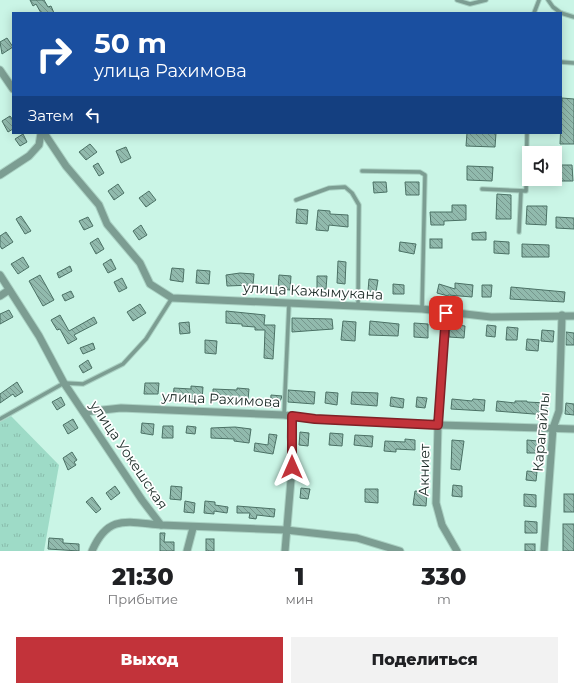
<!DOCTYPE html>
<html lang="ru">
<meta charset="utf-8">
<style>
body{margin:0;font-family:Montserrat,sans-serif;background:#f2f2f2;color:#202124;height:100vh;display:flex;flex-direction:column;font-size:15px;white-space:nowrap}
*{box-sizing:border-box;margin:0}
p{font-size:13px;color:#757577}
.icon{flex:none;width:22px;height:22px;fill:none;stroke:currentColor;stroke-width:2;stroke-linecap:round;stroke-linejoin:round}
.map{position:relative;height:551px;overflow:hidden}
.side{display:flex;flex-direction:column;background:#fff;flex:1}
.side>*{flex:none}
.top-card{position:absolute;left:12px;top:12px;width:550px;height:122px;border-radius:0px;box-shadow:0 2px 10px #0003;background:#1a4fa0;color:#fff;overflow:hidden}
.controls{position:absolute;left:522px;top:146px;display:grid;gap:8px}
.controls a{display:grid;place-items:center;width:40px;height:40px;border-radius:0px;background:#fff;box-shadow:0 2px 10px #0003;font-size:20px}
.pin{position:absolute;display:grid;place-items:center;width:34px;height:34px;color:#fff;margin:-17px;border-radius:8px;box-shadow:0 2px 6px #0006}
.me{position:absolute;width:44px;margin:-22px;rotate:0deg;stroke-linejoin:round;filter:drop-shadow(0 0 3px #0008)}
.turn{display:flex;align-items:center;gap:14px;height:84px;padding:0 16px;font-size:18px}
.turn .icon{width:52px;height:52px;stroke-width:2.5}
.turn b{display:block;font-size:28px;line-height:34px}
.then{display:flex;align-items:center;height:38px;padding:0 16px;background:#0003;gap:8px;font-size:15px}
.eta{display:flex;justify-content:space-evenly;align-items:center;height:68px;text-align:center}
.eta b{font-size:24px;font-weight:800;line-height:28px}
.primary-button{display:flex;gap:8px;margin-top:auto;padding:8px 16px}
.primary-button a{flex:1;height:46px;border-radius:0px;background:#c2333a;color:#fff;font-size:16px;font-weight:800;line-height:46px;text-align:center}
.primary-button a+a{background:#f2f2f2;color:#202124}
.map>svg:first-child{display:block}
.grass{fill:url(#grass-tufts)}
.building{fill:url(#building-back-hatch);stroke:#4b7165}
.lines{fill:none;stroke-linecap:round;stroke-linejoin:round}
.service-casing{stroke:#aad1c3;stroke-width:5.5}
.minor-casing{stroke:#aad1c3;stroke-width:9}
.service{stroke:#7c9d92;stroke-width:3.5}
.minor{stroke:#7c9d92;stroke-width:7}
.route-casing{stroke:#7e2126;stroke-width:10}
.route{stroke:#c2333a;stroke-width:7}
.labels{text-anchor:middle;stroke-width:3.5;stroke-linejoin:round;paint-order:stroke}
.street-label{font-size:14px;fill:#1b2b26;stroke:#fff}
</style>
<div class="map">
<svg width="574" height="551" viewBox="0 0 574 551">
<defs>
<pattern id="grass-tufts" width="24" height="20" patternUnits="userSpaceOnUse"><rect width="24" height="20" fill="#9edbc7"/><path d="M3 7l-1-3M5 7V3M7 7l1-3M15 17l-1-3M17 17v-4M19 17l1-3" fill="none" stroke="#88bcab"/></pattern>
<pattern id="building-back-hatch" width="6" height="6" patternUnits="userSpaceOnUse"><rect width="6" height="6" fill="#91baad"/><path d="M-1 5l2 2M0 0l6 6M5-1l2 2" fill="none" stroke="#76978d"/></pattern>
</defs>
<rect width="100%" height="100%" fill="#caf5e6"/>
<polygon class="grass" points="11,416 59,465 44,551 0,551 0,422"/>
<g class="building">
<polygon points="30,0 44,0 48,7 51,6 54,13 41,13 36,4 33,6"/>
<polygon points="7,38 13,47 2,54 0,42"/>
<polygon points="562,98 574,99 574,144 560,144"/>
<polygon points="10,116 13,120 13,129 8,132 2,121"/>
<polygon points="467,133 496,133 495,147 466,146"/>
<polygon points="23,134 27,142 20,146 15,139"/>
<polygon points="90,144 97,152 86,160 79,152"/>
<polygon points="126,147 131,158 121,163 116,151"/>
<polygon points="98,163 104,173 99,176 93,166"/>
<polygon points="561,165 572,165 573,181 561,181"/>
<polygon points="467,166 493,167 492,181 467,180"/>
<polygon points="373,182 386,182 387,192 374,193"/>
<polygon points="405,182 419,182 419,195 406,195"/>
<polygon points="118,184 124,193 114,200 108,191"/>
<polygon points="149,191 156,200 146,207 139,198"/>
<polygon points="497,194 511,195 511,219 496,219"/>
<polygon points="452,205 466,205 466,220 444,221 444,225 431,225 430,212 452,212"/>
<polygon points="527,206 547,206 546,225 526,224"/>
<polygon points="297,209 308,210 307,224 296,223"/>
<polygon points="318,210 330,211 330,214 348,215 348,227 329,225 328,231 316,230"/>
<polygon points="21,216 31,231 25,234 16,219"/>
<polygon points="88,217 93,226 84,230 79,221"/>
<polygon points="556,217 574,218 574,229 556,228"/>
<polygon points="141,225 147,235 139,240 133,231"/>
<polygon points="6,232 13,242 2,249 0,246 0,236"/>
<polygon points="486,232 486,240 472,240 472,233"/>
<polygon points="98,238 104,249 96,254 90,243"/>
<rect x="430" y="239" width="12" height="9"/>
<polygon points="494,241 509,242 509,254 494,253"/>
<polygon points="400,242 416,244 414,254 399,251"/>
<polygon points="522,244 549,245 549,257 522,257"/>
<polygon points="23,257 29,267 18,274 11,264"/>
<polygon points="111,259 116,269 108,273 103,264"/>
<polygon points="338,261 346,262 345,284 337,283"/>
<polygon points="70,266 72,271 59,278 57,273"/>
<polygon points="172,268 184,269 183,282 170,280"/>
<polygon points="197,270 210,271 209,284 196,283"/>
<polygon points="240,273 254,274 253,285 227,286 226,275"/>
<polygon points="40,275 54,300 43,306 29,281"/>
<polygon points="279,275 291,276 290,290 278,289"/>
<polygon points="317,276 327,276 326,289 317,289"/>
<polygon points="122,278 127,288 119,292 114,282"/>
<polygon points="369,279 378,280 376,292 368,291"/>
<polygon points="455,283 473,285 472,297 448,295 448,296 437,293 439,284 455,289"/>
<polygon points="393,284 404,285 404,294 393,294"/>
<polygon points="482,285 492,285 491,297 482,297"/>
<polygon points="511,287 565,292 564,302 510,299"/>
<polygon points="71,291 74,297 65,301 62,295"/>
<polygon points="140,304 146,313 133,321 127,312"/>
<polygon points="9,310 13,317 0,324 0,314"/>
<polygon points="226,311 265,315 264,325 275,325 273,359 264,358 265,330 255,330 255,327 242,326 242,324 226,323"/>
<polygon points="60,315 69,331 94,317 97,323 74,335 77,339 68,344 60,329 57,330 51,320"/>
<polygon points="292,318 332,319 333,329 292,332"/>
<polygon points="343,321 356,322 355,341 341,340"/>
<polygon points="370,321 399,324 398,336 369,335"/>
<polygon points="189,322 190,333 180,334 179,323"/>
<polygon points="414,323 428,324 428,338 414,337"/>
<polygon points="450,324 465,326 464,338 449,337"/>
<polygon points="487,325 496,326 495,337 486,336"/>
<polygon points="507,327 518,328 517,340 506,340"/>
<polygon points="542,330 554,331 553,342 541,341"/>
<polygon points="566,332 574,333 574,345 566,345"/>
<polygon points="527,339 539,340 538,351 526,350"/>
<polygon points="205,340 217,341 216,354 205,353"/>
<polygon points="93,343 95,349 83,354 80,348"/>
<polygon points="88,360 92,368 83,373 79,366"/>
<polygon points="17,382 23,392 15,397 13,394 0,403 0,394"/>
<polygon points="145,383 159,383 158,394 144,394"/>
<polygon points="191,386 203,387 202,400 173,398 174,388 191,389"/>
<polygon points="237,388 249,389 248,400 229,399 229,401 213,400 213,389 237,390"/>
<polygon points="288,390 315,392 314,404 288,402"/>
<polygon points="326,392 338,393 337,405 325,403"/>
<polygon points="352,392 378,393 377,406 351,404"/>
<polygon points="271,395 282,396 278,408 270,407"/>
<polygon points="61,397 65,405 57,410 52,402"/>
<polygon points="391,397 404,399 403,408 390,406"/>
<polygon points="417,397 427,398 425,408 416,407"/>
<polygon points="452,399 472,401 473,399 485,400 484,411 451,409"/>
<polygon points="497,401 515,403 515,401 527,401 527,402 547,403 546,415 496,411"/>
<polygon points="566,403 574,404 574,415 565,414"/>
<polygon points="73,419 78,428 68,434 63,425"/>
<polygon points="142,423 154,424 153,435 141,433"/>
<polygon points="163,426 173,426 173,438 162,438"/>
<polygon points="187,426 196,427 195,434 186,433"/>
<polygon points="235,427 251,429 249,443 234,441 234,439 211,438 211,428"/>
<polygon points="300,432 309,433 308,446 299,445"/>
<polygon points="330,433 343,434 342,446 329,445"/>
<polygon points="269,434 277,435 273,454 254,451 255,443 268,445"/>
<polygon points="355,435 373,436 372,447 354,445"/>
<polygon points="405,439 415,440 415,450 396,449 396,452 384,451 385,441 405,442"/>
<polygon points="452,440 464,441 460,470 451,469"/>
<polygon points="527,440 538,441 537,453 527,453"/>
<polygon points="72,452 77,460 74,462 76,465 68,470 63,458"/>
<polygon points="527,471 537,472 536,481 526,480"/>
<polygon points="453,485 462,486 462,497 452,496"/>
<polygon points="115,486 120,493 111,500 106,493"/>
<polygon points="171,486 182,487 181,500 170,499"/>
<polygon points="301,488 310,489 308,499 300,498"/>
<polygon points="365,489 378,489 378,503 365,502"/>
<polygon points="415,491 427,492 426,506 413,505"/>
<polygon points="524,494 536,495 536,507 524,506"/>
<rect x="564" y="494" width="10" height="18"/>
<polygon points="92,497 101,509 96,513 86,502"/>
<polygon points="185,501 195,503 194,513 184,512"/>
<polygon points="205,501 215,502 215,505 228,507 227,513 214,511 214,514 204,513"/>
<polygon points="237,506 275,509 274,517 257,515 256,519 249,518 250,513 237,513"/>
<polygon points="525,521 537,522 537,533 525,533"/>
<rect x="563" y="524" width="11" height="27"/>
<polygon points="160,533 165,533 164,542 174,542 174,551 160,551"/>
<polygon points="49,538 63,539 63,543 79,544 79,551 48,549"/>
<rect x="206" y="539" width="8" height="12"/>
<rect x="525" y="544" width="10" height="7"/>
</g>
<g class="lines">
<defs>
<g id="service">
<polyline points="457,0 470,4 486,0"/>
<polyline points="548,0 553,7 561,13"/>
<polyline points="534,13 539,0"/>
<polyline points="561,13 574,17"/>
<polyline points="561,62 574,63"/>
<polyline points="362,171 420,172 425,175 422,309"/>
<polyline points="482,189 526,191 527,133"/>
<polyline points="296,200 329,188 345,187 352,193 359,205 358,306"/>
<polyline points="519,232 521,191"/>
<polyline points="284,415 289,304"/>
<polyline points="0,419 64,383 83,384 123,364 146,339 172,298"/>
</g>
<g id="minor">
<polyline points="0,70 13,89"/>
<polyline points="44,133 66,166 99,205 107,224 140,263 150,284 172,298 422,309 491,317 574,316"/>
<polyline points="0,175 29,156 39,145 41,133"/>
<polyline points="0,275 39,336 64,383 142,500 161,525 286,530 357,538 400,551"/>
<polyline points="0,296 9,290"/>
<polyline points="446,313 438,425 436,503 442,525 457,551"/>
<polyline points="84,412 121,408 284,415 315,419 438,425 574,429"/>
<path d="M92 551C108 514 127 522 161 525"/>
<polyline points="187,551 193,528"/>
<polyline points="285,551 293,456 291,437 292,416"/>
<polyline points="544,551 553,428 559,411 562,315"/>
</g>
</defs>
<use href="#service" class="service-casing"/>
<use href="#minor" class="minor-casing"/>
<use href="#service" class="service"/>
<use href="#minor" class="minor"/>
</g>
<g class="lines">
<defs>
<polyline id="route" points="292,467 292,416 315,419 438,425 446,313"/>
</defs>
<use href="#route" class="route-casing"/>
<use href="#route" class="route"/>
</g>
<g class="labels">
<g class="street-label">
<text transform="translate(313 291) rotate(3)" y="5">улица Кажымукана</text>
<text transform="translate(221 399) rotate(3)" y="5">улица Рахимова</text>
<text transform="translate(541 432) rotate(-85)" y="5">Карагайлы</text>
<text transform="translate(129 455) rotate(56)" y="5">улица Уокешская</text>
<text transform="translate(424 470) rotate(-89)" y="5">Акниет</text>
</g>
</g>
</svg>
<div class="controls">
<a><svg class="icon" aria-label="sound" viewBox="0 0 24 24"><path d="M4 9h4l5-4v14l-5-4H4zM17 9q2 3 0 6"/></svg></a>
</div>
<div class="pin" style="left:446px;top:313px;background:#d93025"><svg class="icon" aria-label="arrive" viewBox="0 0 24 24"><path d="M6 21V4h12l-3 4 3 4H6"/></svg></div>
<svg class="me" style="left:292px;top:467px" viewBox="-20 -20 40 40"><path d="M0-17L14 15 0 8-14 15z" fill="#c2333a" stroke="#fff" stroke-width="4"/></svg>
<div class="top-card">
<div class="turn"><svg class="icon" aria-label="right" viewBox="0 0 24 24"><path d="M7 20v-9h11M14 6l5 5-5 5"/></svg><div><b>50 m</b>улица Рахимова</div></div>
<div class="then">Затем<svg class="icon" aria-label="left" viewBox="0 0 24 24"><path d="M17 20v-9H6M10 6l-5 5 5 5"/></svg></div>
</div>
</div>
<section class="side">
<div class="eta">
<div><b>21:30</b><p>Прибытие</p></div>
<div><b>1</b><p>мин</p></div>
<div><b>330</b><p>m</p></div>
</div>
<div class="primary-button"><a>Выход</a><a>Поделиться</a></div>
</section>
